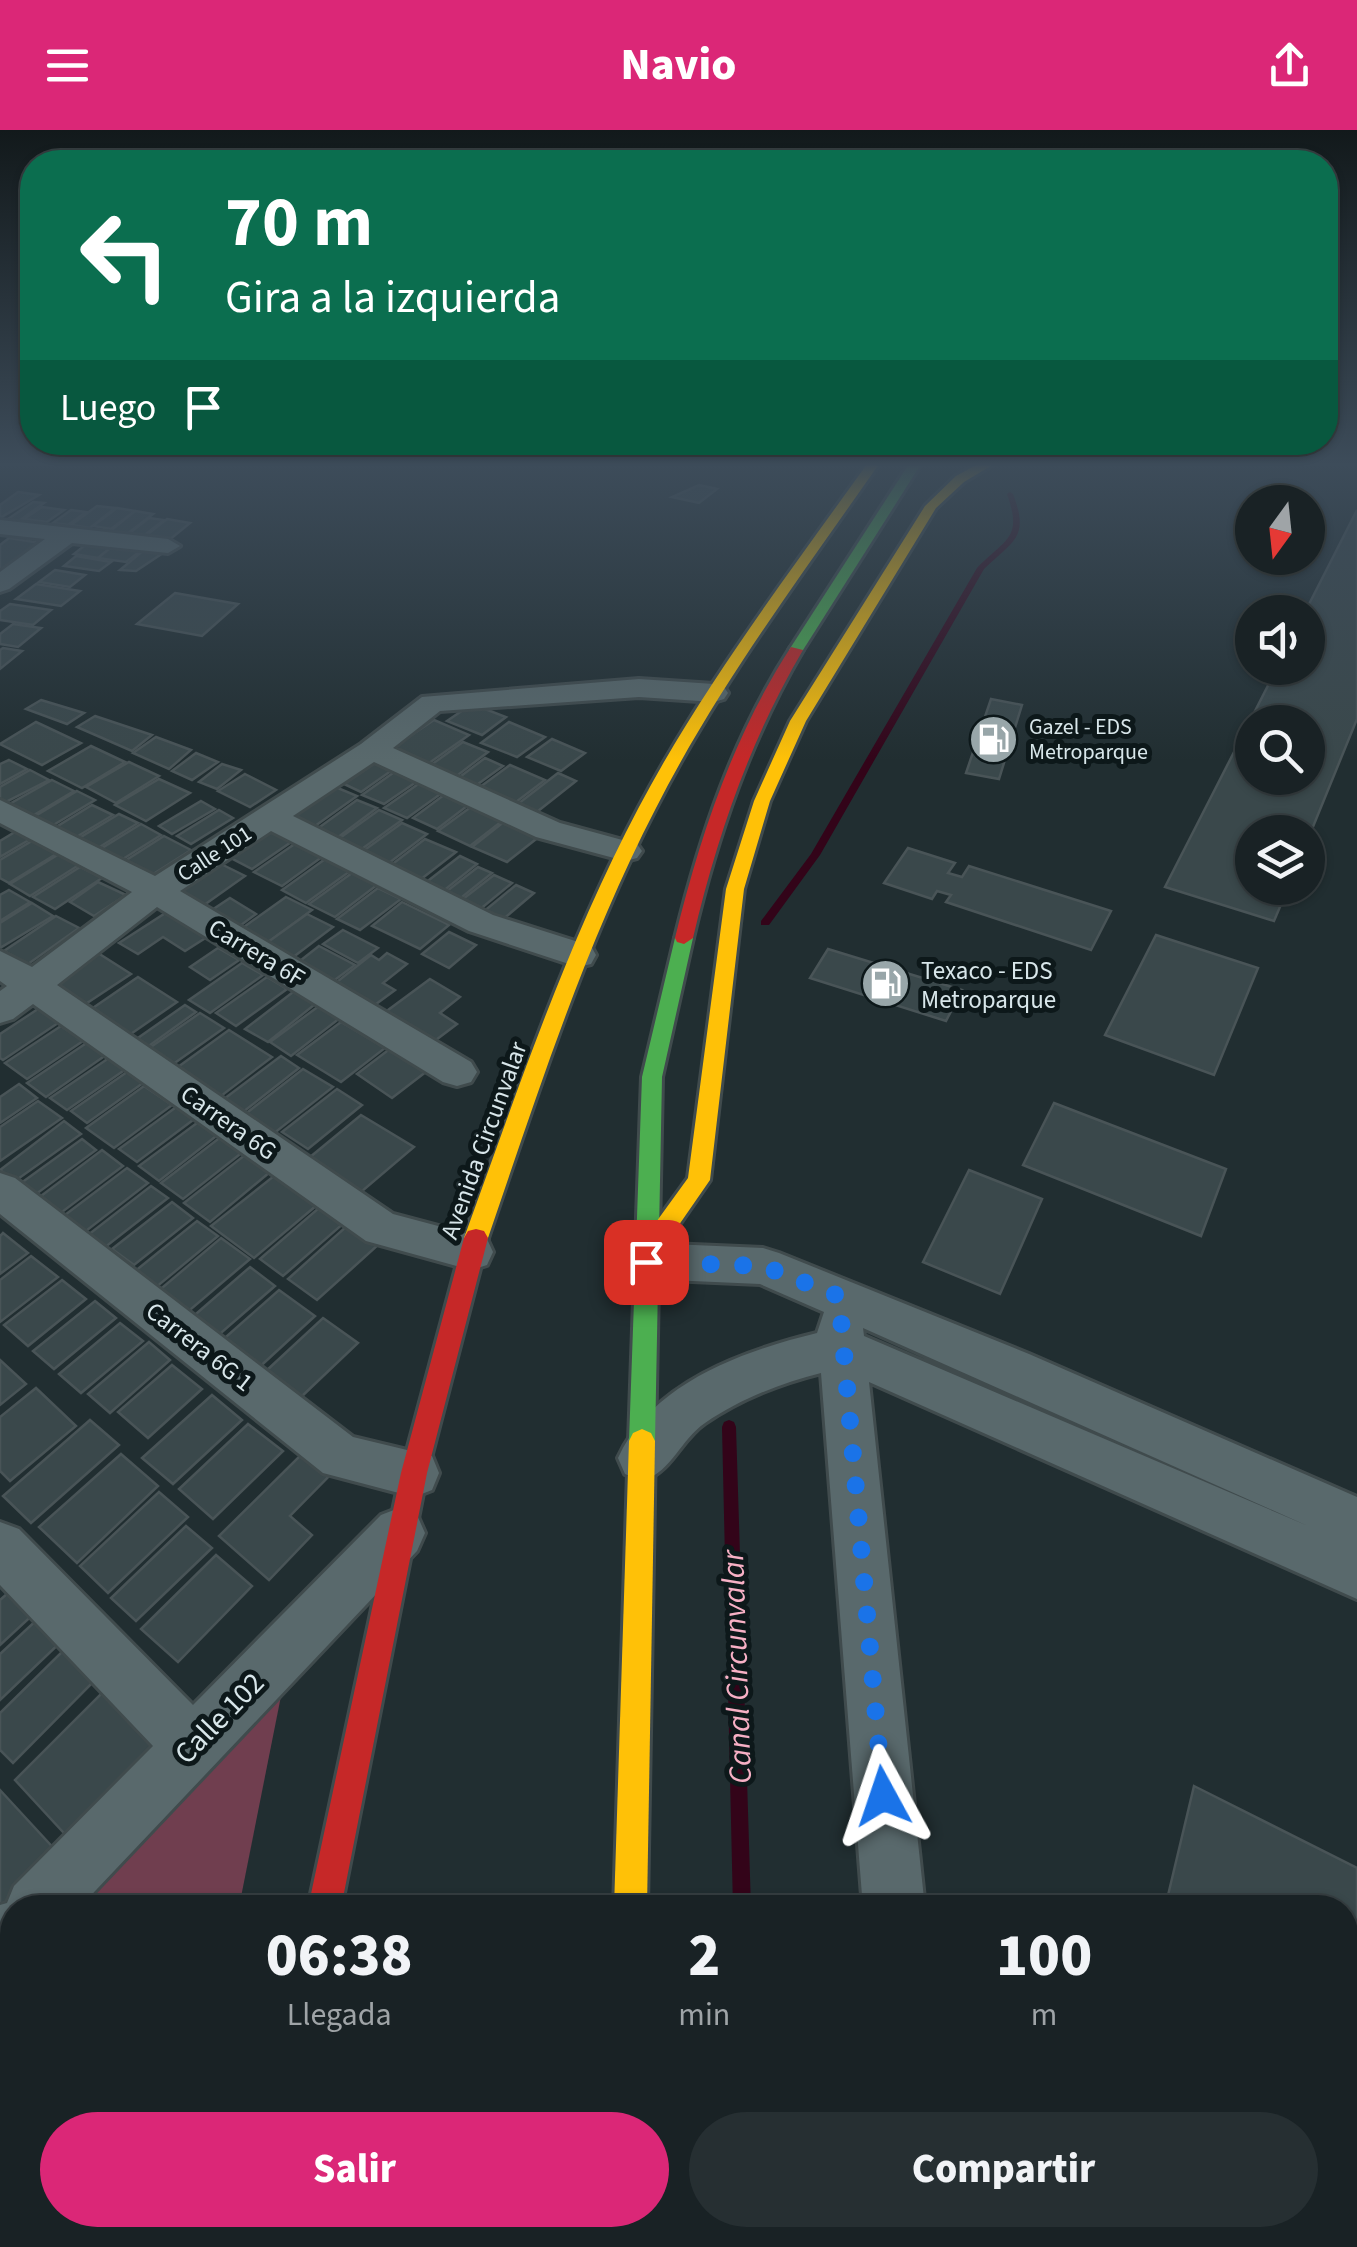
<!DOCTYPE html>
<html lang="es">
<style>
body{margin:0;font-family:"Source Sans 3",sans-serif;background:#262f32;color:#f1f3f6;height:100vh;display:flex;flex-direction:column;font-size:38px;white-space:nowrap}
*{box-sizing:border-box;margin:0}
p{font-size:32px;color:#9fa4a7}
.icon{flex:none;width:55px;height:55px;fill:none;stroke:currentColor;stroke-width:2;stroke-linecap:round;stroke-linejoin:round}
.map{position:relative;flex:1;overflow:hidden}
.drawer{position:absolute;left:0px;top:1765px;width:1358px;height:352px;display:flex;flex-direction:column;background:#192225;border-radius:40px 40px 0 0;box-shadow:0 2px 8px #0004,0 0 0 2px #373f42}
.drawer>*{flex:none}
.top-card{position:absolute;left:20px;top:20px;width:1318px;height:305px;border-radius:40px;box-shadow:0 2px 8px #0004,0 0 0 2px #373f42;background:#0b6e4f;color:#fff;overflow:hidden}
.needle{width:65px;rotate:195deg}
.controls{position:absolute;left:1235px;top:355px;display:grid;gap:20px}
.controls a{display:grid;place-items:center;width:90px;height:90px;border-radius:50%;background:#192225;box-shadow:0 2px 8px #0004,0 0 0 2px #373f42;font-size:50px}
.pin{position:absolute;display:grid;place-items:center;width:85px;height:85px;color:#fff;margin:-42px;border-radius:20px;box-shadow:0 5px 15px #0006}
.me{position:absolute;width:110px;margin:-55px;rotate:355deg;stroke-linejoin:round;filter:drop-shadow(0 0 8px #0008)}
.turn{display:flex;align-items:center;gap:35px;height:210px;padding:0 40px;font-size:45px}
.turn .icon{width:130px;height:130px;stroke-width:2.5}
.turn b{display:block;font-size:70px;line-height:85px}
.then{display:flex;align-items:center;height:95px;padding:0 40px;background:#0003;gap:20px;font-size:38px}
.eta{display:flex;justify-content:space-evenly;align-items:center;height:170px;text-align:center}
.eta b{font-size:60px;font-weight:800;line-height:70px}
.button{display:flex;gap:20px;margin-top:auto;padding:20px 40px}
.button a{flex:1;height:115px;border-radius:60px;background:#db2777;color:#fff;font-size:40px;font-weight:800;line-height:115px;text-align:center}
.button a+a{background:#262f32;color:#f1f3f6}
header{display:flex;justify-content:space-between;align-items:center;height:130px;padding:0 40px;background:#db2777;color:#fff;font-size:45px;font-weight:800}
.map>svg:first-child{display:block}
.green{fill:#703e4f}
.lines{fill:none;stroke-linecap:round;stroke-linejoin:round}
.stream{fill:#330419;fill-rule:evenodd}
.building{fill:#3a484b;stroke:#495457;stroke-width:2.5;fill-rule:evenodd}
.street-casing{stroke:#404b4d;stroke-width:6}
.fast-casing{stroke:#404b4d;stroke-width:6}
.slow-casing{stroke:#404b4d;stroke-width:6}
.jam-casing{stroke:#404b4d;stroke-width:6}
.street{fill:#59696c;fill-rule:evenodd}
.fast{fill:#4caf50;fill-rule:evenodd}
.slow{fill:#ffc107;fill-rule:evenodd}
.jam{fill:#c62828;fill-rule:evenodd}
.route{stroke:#1a73e8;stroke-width:18;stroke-dasharray:0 32.4}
.labels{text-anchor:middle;stroke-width:10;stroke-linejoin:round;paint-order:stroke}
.far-poi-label{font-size:22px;fill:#d8e6ea;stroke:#0d181a;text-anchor:start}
.far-street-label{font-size:22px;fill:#d8e6ea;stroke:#0d181a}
.street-label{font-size:25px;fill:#d8e6ea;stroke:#0d181a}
.poi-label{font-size:25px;fill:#d8e6ea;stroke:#0d181a;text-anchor:start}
.near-street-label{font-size:30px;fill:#d8e6ea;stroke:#0d181a}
.near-water-label{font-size:32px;font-style:italic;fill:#f7b0c5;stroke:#0d181a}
</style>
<header><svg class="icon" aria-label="menu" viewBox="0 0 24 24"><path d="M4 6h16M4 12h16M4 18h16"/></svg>Navio<svg class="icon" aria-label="share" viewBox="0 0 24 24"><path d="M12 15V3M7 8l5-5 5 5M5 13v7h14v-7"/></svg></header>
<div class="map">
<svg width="1357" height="2117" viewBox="0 0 1357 2117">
<rect width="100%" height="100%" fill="#212e31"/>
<polygon class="green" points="288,1531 239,1777 82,1777"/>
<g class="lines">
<g class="stream">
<path d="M1010 362 1013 364C1030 408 1013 411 984 439L820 725 769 795H761V791L811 724 977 438C1006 408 1023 409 1007 364Z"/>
<polygon points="729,1290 734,1292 736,1297 751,1778 733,1778 722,1297 724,1292"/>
</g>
</g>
<g class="building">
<polygon points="699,355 717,359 699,373 672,367"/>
<polygon points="18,362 39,365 0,388 0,375"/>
<polygon points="33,372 44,373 19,391 8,389"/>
<polygon points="97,376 115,378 90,398 71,395"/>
<polygon points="42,377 64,380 47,392 24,389"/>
<polygon points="117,378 135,381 111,399 93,396"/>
<polygon points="71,380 86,382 68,395 53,393"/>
<path d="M1357 380V589L1308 709V702H1252V758H1288L1274 791 1165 757 1277 538H1308L1305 482ZM1252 592H1308V648H1252Z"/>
<polygon points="135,381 153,384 127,404 109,402"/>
<polygon points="149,388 164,390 142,407 127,405"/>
<polygon points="167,389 190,393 168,411 144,407"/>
<polygon points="9,408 47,414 0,443 0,415"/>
<polygon points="89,412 113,416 98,428 74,424"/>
<polygon points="115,414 143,419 126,432 98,428"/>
<polygon points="144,420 163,423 136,441 120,440"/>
<polygon points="76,426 111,432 99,441 64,436"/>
<polygon points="55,440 85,445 70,457 39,452"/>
<polygon points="36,454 80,461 61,476 16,469"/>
<polygon points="175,463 238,474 202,506 137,494"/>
<polygon points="10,474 51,480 33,495 0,490 0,481"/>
<polygon points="13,494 41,498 18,517 0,514 0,504"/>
<polygon points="3,518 22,521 0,539 0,520"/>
<polygon points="991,569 1022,575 999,649 966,643"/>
<polygon points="41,570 84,583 67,594 26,579"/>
<polygon points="472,574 506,587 482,605 447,591"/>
<polygon points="95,586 152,605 132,621 77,597"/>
<polygon points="434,590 469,605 422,638 386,622"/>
<polygon points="36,592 81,613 42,635 0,614"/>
<polygon points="509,592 545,607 517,627 481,613"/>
<polygon points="156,607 191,620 169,639 133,623"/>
<polygon points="552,609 585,623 561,641 527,627"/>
<polygon points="463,612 488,622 450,651 424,640"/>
<polygon points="91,616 125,632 82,658 48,641"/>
<polygon points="196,623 218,632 192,650 172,641"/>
<polygon points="485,628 503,636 471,659 453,652"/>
<polygon points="381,629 398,636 361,662 344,654"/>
<polygon points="9,630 27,639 0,654 0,634"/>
<polygon points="129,632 159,646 116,673 86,657"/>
<polygon points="222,634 241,640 217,659 199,652"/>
<polygon points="510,635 545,650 512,675 476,660"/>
<polygon points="400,638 422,648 384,674 362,665"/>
<polygon points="30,640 49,650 0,675 0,657"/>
<polygon points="558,643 576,651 533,685 514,677"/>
<polygon points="245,644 276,660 250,677 218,661"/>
<polygon points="159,649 190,663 146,691 115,675"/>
<polygon points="52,650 74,661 29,688 6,676"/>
<polygon points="424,650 446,660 407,688 384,678"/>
<polygon points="333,656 357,666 315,696 291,685"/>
<polygon points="77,661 95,670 45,700 27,691"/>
<polygon points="448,662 471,673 437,699 413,688"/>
<polygon points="357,670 377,678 337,708 317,699"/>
<polygon points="201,671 215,679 172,704 159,696"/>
<polygon points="475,674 506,688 470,716 438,701"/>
<polygon points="92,675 113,685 68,712 48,702"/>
<polygon points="219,680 233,688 191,714 177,706"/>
<polygon points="379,680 402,690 359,721 337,710"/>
<polygon points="119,684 138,693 90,723 71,713"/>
<polygon points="505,691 540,706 507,732 472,717"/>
<polygon points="402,693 427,704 385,736 359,724"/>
<polygon points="141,694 161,705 115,734 94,723"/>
<polygon points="25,696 39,704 0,727 0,711"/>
<polygon points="275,696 297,708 252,739 229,727"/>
<polygon points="42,705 66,718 9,753 0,748 0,730"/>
<polygon points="164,706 191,720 144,750 117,736"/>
<polygon points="425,709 456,722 416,753 386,739"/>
<polygon points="299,711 326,724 282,756 254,742"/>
<polygon points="69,718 90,728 30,766 10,754"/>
<polygon points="908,718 955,733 948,743 962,747 969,736 1111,781 1091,820 946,772 951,765 937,761 932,769 884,753"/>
<polygon points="460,726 477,734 437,766 420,757"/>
<polygon points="328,727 353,739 306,773 282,760"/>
<polygon points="217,732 245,746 197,780 168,765"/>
<polygon points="80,737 102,748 55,779 33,767"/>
<polygon points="478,737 492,743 452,775 438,768"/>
<polygon points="352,743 377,755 335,787 309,774"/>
<polygon points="494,745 512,753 473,785 454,776"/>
<polygon points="98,752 126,765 94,786 70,772"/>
<polygon points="516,755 534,763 495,796 477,787"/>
<polygon points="378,758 401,769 360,800 337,789"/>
<polygon points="9,760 30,772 0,791 0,765"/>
<polygon points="286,767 312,780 267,813 241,799"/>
<polygon points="230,768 256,784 237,798 209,782"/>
<polygon points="402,772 449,795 420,819 372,796"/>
<polygon points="32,773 53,786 0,818 0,793"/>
<polygon points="167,782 207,807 185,821 163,807 138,824 119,813"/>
<polygon points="307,784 333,797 288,831 261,817"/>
<polygon points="56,786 79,798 28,834 4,821"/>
<polygon points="343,800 378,818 358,833 323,814"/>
<polygon points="449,802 476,815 449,838 422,824"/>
<polygon points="1156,805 1258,838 1214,945 1105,905"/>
<polygon points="319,816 355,835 332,852 296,834"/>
<polygon points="218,818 239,830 210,850 190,837"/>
<polygon points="828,819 962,860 946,891 810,848"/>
<polygon points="98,823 131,844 81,877 48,855"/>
<polygon points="387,823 407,834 383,853 395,860 372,877 333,855 371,825 379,830"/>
<polygon points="242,833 263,845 210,883 189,870"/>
<polygon points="138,847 177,872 125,908 87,882"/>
<polygon points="267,847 287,859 236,896 216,883"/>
<polygon points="430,849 460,867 440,883 457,894 428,916 380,886"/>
<polygon points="297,859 319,871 268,912 245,899"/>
<polygon points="185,875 196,882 146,918 135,910"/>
<polygon points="319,876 340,888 291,926 270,912"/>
<polygon points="38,879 58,893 3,930 0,928 0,904"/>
<polygon points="200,883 224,898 169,937 145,921"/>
<polygon points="341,892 385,918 341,952 297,925"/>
<polygon points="61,896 83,911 27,949 5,933"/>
<polygon points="229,900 272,927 221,966 178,937"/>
<polygon points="88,912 106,925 46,967 27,953"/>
<polygon points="391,918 427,941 392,968 357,944"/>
<polygon points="281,926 299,938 243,982 224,969"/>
<polygon points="109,928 126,939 67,980 50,968"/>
<polygon points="303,939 333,957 273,1004 244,985"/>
<polygon points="127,942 143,953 87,993 71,981"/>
<polygon points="19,954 37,968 0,993 0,967"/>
<polygon points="144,956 172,975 114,1018 86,998"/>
<polygon points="337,959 362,975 308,1019 282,1002"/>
<polygon points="38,971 62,988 0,1031 0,997"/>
<polygon points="1054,973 1226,1039 1201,1106 1023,1035"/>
<polygon points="179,975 197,987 137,1032 119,1019"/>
<polygon points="361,985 414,1017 361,1062 309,1028"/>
<polygon points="201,990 220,1003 159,1051 139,1036"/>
<polygon points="64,991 81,1004 15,1051 0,1040"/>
<polygon points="222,1006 244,1021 183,1069 161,1053"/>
<polygon points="82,1009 96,1020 32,1067 17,1056"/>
<polygon points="102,1020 123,1036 58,1085 37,1069"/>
<polygon points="245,1025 270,1042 210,1092 184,1073"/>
<polygon points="127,1038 148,1053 82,1104 61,1088"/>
<polygon points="969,1040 1042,1069 1000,1164 923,1132"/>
<polygon points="274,1046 317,1075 254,1128 211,1096"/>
<polygon points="151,1056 168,1068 104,1118 88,1105"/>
<polygon points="172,1072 193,1088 134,1135 112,1119"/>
<polygon points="320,1077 344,1093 283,1146 260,1129"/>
<polygon points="197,1091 218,1106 155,1158 134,1142"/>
<polygon points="348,1095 378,1115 317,1170 288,1149"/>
<polygon points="3,1103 28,1123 0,1144 0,1106"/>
<polygon points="221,1108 250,1129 184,1185 156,1163"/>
<polygon points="31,1126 58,1147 0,1192 0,1150"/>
<polygon points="250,1137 275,1156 214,1209 189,1190"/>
<polygon points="62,1150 86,1169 28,1216 4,1195"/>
<polygon points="279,1160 315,1186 254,1242 218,1214"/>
<polygon points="95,1171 116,1188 54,1239 33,1221"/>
<polygon points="323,1188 358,1213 300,1268 265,1242"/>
<polygon points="120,1193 143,1211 81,1263 59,1244"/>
<polygon points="149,1212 170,1230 110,1283 88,1264"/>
<polygon points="0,1230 26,1254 0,1275"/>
<polygon points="172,1235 202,1259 148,1308 118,1282"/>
<polygon points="36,1258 76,1296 10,1351 0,1341 0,1287"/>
<polygon points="212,1265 242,1290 173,1354 142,1328"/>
<polygon points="90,1290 119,1315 31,1393 3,1366"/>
<polygon points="248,1294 283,1321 213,1389 179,1359"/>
<polygon points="306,1320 333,1342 290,1386 312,1405 269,1450 219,1406"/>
<polygon points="121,1324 158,1356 77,1433 39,1397"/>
<polygon points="159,1362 188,1387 108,1463 80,1436"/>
<polygon points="186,1396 212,1418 136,1491 111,1468"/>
<polygon points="216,1425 252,1456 178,1532 141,1499"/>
<polygon points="15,1457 38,1480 0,1515 0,1470"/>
<polygon points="41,1486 65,1508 0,1570 0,1524"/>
<polygon points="70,1514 101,1544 13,1633 0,1620 0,1583"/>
<polygon points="105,1560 165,1618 74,1714 15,1650"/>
<polygon points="1194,1656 1357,1738 1357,2117 1083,2117 1086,2105 1345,2105 1345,1778 1165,1778"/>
<polygon points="0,1660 58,1723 0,1783"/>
<polygon points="0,1950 12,1964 12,1989 0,2004"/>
<polygon points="12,2013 12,2105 64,2105 62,2117 0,2117 0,2028"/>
</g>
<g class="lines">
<defs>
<g id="street">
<polygon points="0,390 168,409 180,416 168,423 72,413 9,459 0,462 0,442 45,409 0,404"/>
<polygon points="639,549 714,554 724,557 728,563 724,569 714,572 639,567 440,581 393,618 560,693 637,714 642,721 637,728 625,731 536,707 374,632 293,686 493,785 591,816 596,825 591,834 578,837 469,801 271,701 180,761 471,932 477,942 471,952 457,956 443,952 157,777 57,855 393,1084 487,1109 493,1122 487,1135 471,1140 366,1111 33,874 13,889 0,893 0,861 7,856 0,851 0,821 32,837 132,762 0,693 0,670 155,746 361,614 422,567"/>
<polygon points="0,1043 15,1048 353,1307 432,1326 439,1343 432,1360 414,1367 323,1343 0,1084"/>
<path d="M647 1113 763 1118 779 1123 1029 1224 1357 1367V1469L869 1252 925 1778H863L821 1243C781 1253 740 1269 705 1293 680 1310 673 1340 643 1351L625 1344 618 1328C652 1253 743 1221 817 1203L824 1182 760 1154 647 1149 631 1144 625 1131 631 1118ZM863 1198 1308 1396 864 1206Z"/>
<polygon points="399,1378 417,1385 425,1403 417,1421 79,1778 12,1778 12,1842 0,1847 0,1775 7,1773 14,1756 153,1616 0,1455 0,1392 19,1399 193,1575 381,1385"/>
<polygon points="0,1860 12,1865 12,1937 0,1932"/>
<polygon points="77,2105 149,2105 146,2117 74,2117"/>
<polygon points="889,2105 961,2105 962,2117 890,2117"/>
</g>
<g id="fast">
<polygon points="909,334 921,334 803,520 791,523 789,520"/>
<polygon points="684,802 693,808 662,947 655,1311 651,1319 642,1323 633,1319 629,1311 642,947 675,808"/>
</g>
<g id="slow">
<path d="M867 334H879C801 446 718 556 656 678 585 815 538 962 488 1108L484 1115H468L464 1108C517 962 566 815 639 677 703 556 787 446 867 334Z"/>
<polygon points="978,334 994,334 964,352 936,378 806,591 770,671 744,759 710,1050 654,1131 646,1134 638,1131 634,1124 638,1117 688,1048 726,759 754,671 790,591 925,376 956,346"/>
<polygon points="642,1299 651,1303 655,1311 647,1778 614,1778 629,1311 633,1303"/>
<polygon points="238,2105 276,2105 274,2117 236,2117"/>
<rect x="602" y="2105" width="38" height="12"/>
</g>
<g id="jam">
<path d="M791 517 803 520C750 610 717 706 693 808L684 814 677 812 675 808C700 706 733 606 791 517Z"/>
<polygon points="476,1099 484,1101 488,1108 427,1343 341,1778 308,1778 401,1343 464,1108 468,1101"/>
</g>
</defs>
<use href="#street" class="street-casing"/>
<use href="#fast" class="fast-casing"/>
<use href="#slow" class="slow-casing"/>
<use href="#jam" class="jam-casing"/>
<use href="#street" class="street"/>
<use href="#fast" class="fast"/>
<use href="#slow" class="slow"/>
<use href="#jam" class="jam"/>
</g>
<linearGradient id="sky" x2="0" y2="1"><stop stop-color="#12191b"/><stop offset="0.53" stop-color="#3d4c5a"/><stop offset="1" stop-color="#3d4c5a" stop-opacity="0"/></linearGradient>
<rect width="1357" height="631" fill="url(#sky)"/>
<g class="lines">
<polyline class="route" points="646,1132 763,1136 839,1166 883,1666"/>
</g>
<defs>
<symbol id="fuel-disc" viewBox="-11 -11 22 22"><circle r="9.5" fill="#98a6a9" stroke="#0d181a"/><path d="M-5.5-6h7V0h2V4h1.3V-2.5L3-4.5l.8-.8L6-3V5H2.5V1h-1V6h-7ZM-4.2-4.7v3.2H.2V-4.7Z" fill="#fff"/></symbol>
</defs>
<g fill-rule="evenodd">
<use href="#fuel-disc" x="966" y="582" width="55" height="55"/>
<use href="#fuel-disc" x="858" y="826" width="55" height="55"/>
</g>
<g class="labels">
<g class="far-poi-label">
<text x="1029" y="604">Gazel - EDS<tspan x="1029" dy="25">Metroparque</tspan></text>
</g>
<g class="far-street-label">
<text transform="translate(214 723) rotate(-33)" y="8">Calle 101</text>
</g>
<g class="street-label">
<text transform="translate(257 822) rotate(31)" y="9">Carrera 6F</text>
<text transform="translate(229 992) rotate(35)" y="9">Carrera 6G</text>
<text transform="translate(483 1010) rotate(-70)" y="9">Avenida Circunvalar</text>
<text transform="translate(200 1216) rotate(38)" y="9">Carrera 6G 1</text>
</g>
<g class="poi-label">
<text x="921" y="849">Texaco - EDS<tspan x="921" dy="29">Metroparque</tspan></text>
</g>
<g class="near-street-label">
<text transform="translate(219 1588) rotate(-46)" y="10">Calle 102</text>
</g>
<g class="near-water-label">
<text transform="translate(736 1537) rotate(-92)" y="11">Canal Circunvalar</text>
</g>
</g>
</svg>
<div class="controls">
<a><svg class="needle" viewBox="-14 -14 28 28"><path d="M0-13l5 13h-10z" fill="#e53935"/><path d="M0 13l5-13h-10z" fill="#9fa4a7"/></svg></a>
<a><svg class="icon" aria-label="sound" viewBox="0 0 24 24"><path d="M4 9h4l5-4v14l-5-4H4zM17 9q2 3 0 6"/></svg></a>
<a><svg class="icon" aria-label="search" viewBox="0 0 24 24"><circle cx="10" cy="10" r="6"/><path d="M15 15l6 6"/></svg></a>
<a><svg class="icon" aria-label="layers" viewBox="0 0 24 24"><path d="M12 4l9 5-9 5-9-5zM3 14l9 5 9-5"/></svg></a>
</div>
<div class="pin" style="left:646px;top:1132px;background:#d93025"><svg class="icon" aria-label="arrive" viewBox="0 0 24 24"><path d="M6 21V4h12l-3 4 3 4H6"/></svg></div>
<svg class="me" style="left:883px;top:1666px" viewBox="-20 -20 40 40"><path d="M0-17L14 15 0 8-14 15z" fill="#1a73e8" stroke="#fff" stroke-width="4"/></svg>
<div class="top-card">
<div class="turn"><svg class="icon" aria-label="left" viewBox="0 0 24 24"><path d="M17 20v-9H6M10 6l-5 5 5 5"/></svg><div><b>70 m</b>Gira a la izquierda</div></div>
<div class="then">Luego<svg class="icon" aria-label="arrive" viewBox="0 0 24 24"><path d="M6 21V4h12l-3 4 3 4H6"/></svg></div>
</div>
<section class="drawer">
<div class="eta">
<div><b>06:38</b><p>Llegada</p></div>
<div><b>2</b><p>min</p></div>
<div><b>100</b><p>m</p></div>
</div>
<div class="button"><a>Salir</a><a>Compartir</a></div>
</section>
</div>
